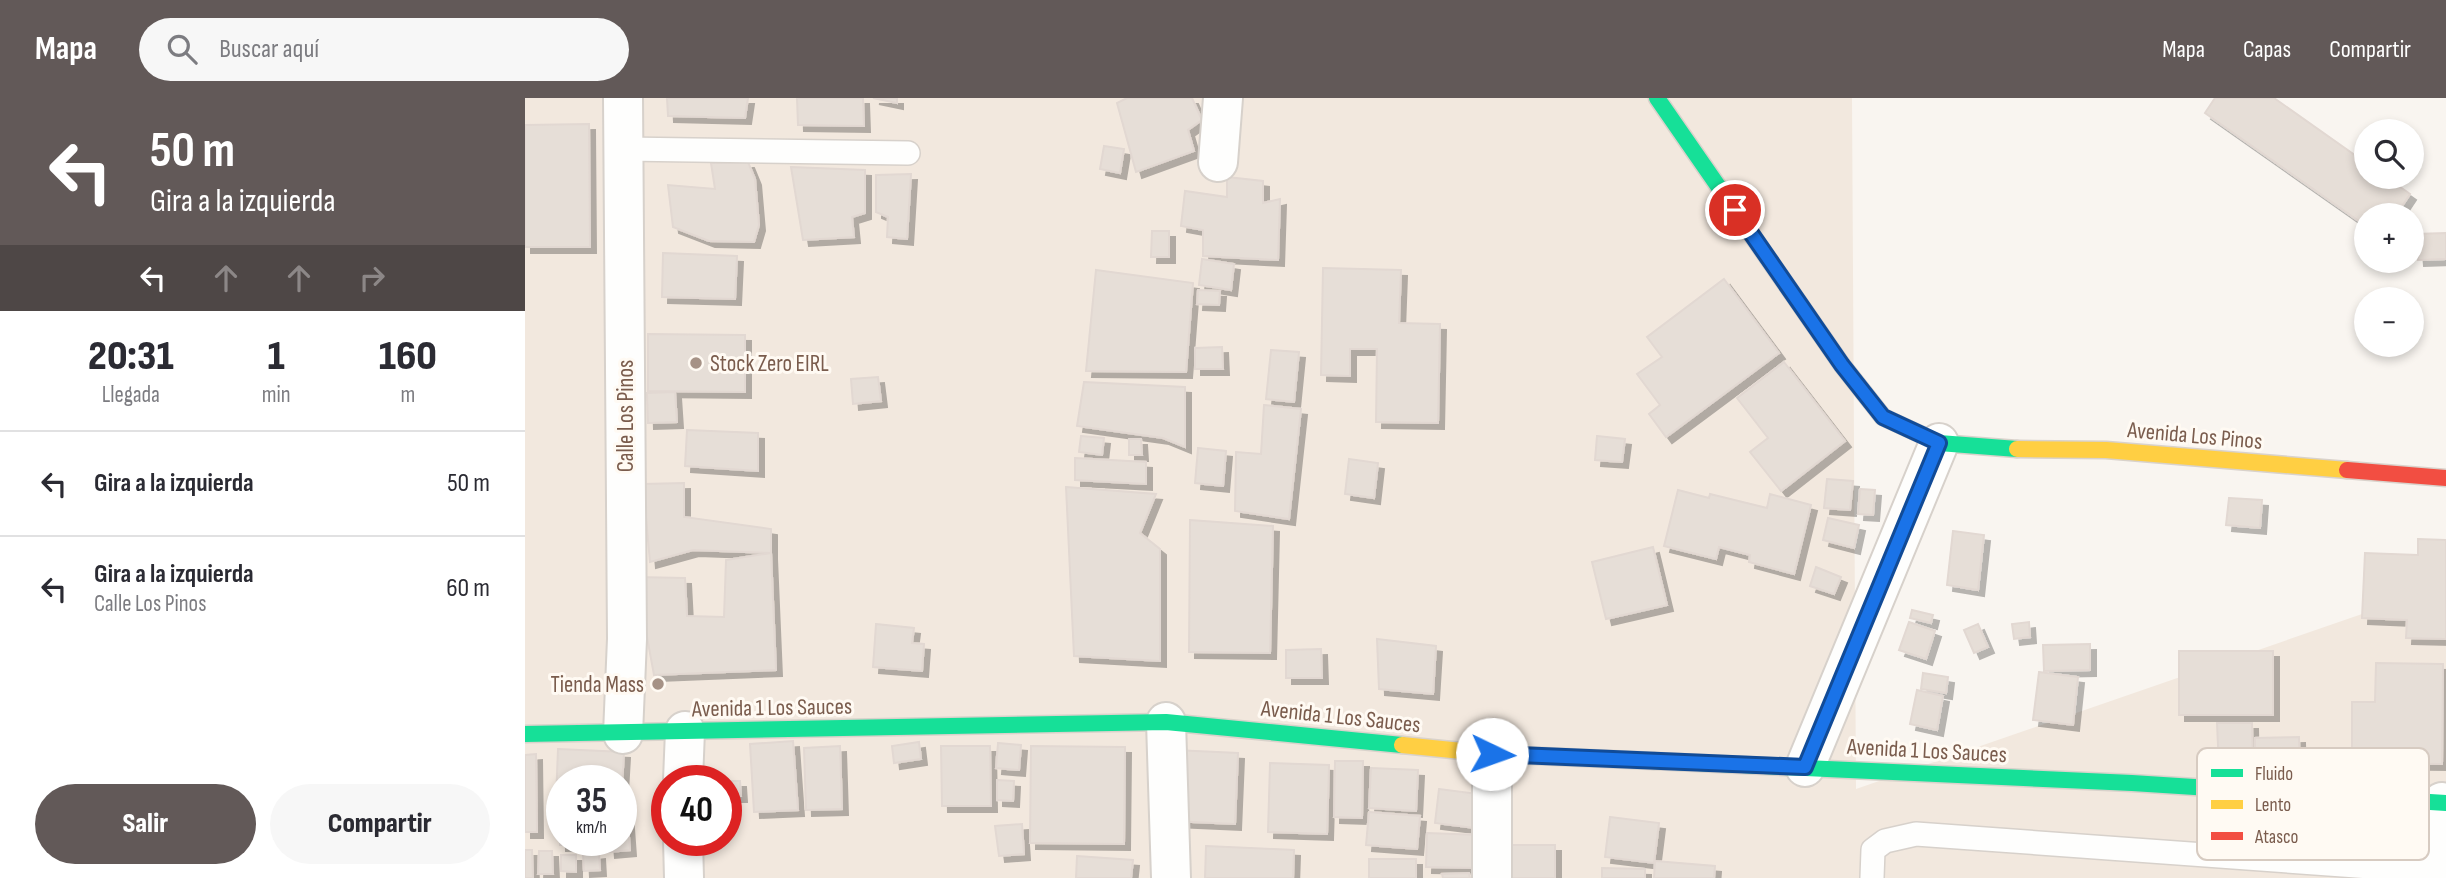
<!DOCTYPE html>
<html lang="es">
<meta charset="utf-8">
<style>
body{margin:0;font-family:"Sofia Sans Condensed",sans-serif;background:#f7f7f7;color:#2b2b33;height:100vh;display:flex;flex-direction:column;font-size:26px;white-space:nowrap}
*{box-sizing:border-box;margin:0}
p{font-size:23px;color:#7c7c81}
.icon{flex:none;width:38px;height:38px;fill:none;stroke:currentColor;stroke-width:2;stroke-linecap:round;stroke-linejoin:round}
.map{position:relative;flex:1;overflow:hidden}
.details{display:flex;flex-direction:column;background:#fff;width:525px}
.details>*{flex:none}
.guide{background:#625958;color:#fff;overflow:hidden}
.fabs{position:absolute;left:1829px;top:21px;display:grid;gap:14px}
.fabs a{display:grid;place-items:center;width:70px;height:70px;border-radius:50%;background:#fff;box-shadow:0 4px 10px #0003;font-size:35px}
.speed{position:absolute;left:21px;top:667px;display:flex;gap:14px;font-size:35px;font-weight:700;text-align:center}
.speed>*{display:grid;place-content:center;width:91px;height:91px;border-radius:50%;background:#fff;box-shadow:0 4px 10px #0003;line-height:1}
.speed small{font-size:18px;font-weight:400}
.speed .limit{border:10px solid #d22;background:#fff;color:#111}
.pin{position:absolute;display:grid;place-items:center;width:60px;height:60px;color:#fff;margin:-30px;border:4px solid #fff;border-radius:50%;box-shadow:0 2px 7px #0007}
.me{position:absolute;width:77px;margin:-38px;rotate:93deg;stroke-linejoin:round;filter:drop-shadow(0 0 5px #0008)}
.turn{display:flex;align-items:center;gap:24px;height:147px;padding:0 35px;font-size:32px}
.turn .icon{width:91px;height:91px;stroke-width:2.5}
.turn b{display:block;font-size:49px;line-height:60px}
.lanes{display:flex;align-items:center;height:66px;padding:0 35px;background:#0003;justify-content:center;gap:35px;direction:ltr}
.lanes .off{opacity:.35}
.eta{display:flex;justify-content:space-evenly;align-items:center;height:119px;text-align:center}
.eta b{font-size:42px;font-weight:800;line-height:49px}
.button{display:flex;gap:14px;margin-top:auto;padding:14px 35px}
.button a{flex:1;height:80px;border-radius:42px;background:#625958;color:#fff;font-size:28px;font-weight:800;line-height:80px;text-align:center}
.button a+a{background:#f7f7f7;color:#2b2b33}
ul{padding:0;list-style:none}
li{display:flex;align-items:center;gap:21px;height:105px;padding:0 35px;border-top:2px solid #e1e1e2}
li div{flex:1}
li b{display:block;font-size:26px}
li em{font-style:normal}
header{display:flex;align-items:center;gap:42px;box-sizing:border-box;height:98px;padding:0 35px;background:#625958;color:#fff}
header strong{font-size:33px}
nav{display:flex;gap:38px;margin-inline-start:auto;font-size:24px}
.search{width:490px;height:63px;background:#f7f7f7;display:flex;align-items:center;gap:18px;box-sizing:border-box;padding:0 24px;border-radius:38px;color:#7c7c81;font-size:26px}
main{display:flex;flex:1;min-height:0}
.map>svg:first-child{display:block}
.residential{fill:#f2e8de;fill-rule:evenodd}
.building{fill:#e6ded7;stroke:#e2d8d2;stroke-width:2;filter:url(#shadow)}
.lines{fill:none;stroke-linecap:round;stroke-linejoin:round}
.lane-casing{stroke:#d7d1cb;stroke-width:26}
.street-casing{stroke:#d7d1cb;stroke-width:42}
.fast-casing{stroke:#d9d2cb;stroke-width:19}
.slow-casing{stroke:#d9d2cb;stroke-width:19}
.jam-casing{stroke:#d9d2cb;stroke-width:19}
.lane{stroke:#fefefd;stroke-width:23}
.street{stroke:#fefefd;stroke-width:38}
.fast{stroke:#16e098;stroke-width:16}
.slow{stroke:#ffcf43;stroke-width:16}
.jam{stroke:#f24e42;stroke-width:16}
.route-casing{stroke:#114b97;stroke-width:18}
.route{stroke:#1a73e8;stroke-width:12}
.poi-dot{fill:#a69286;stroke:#fffaf3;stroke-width:2.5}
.labels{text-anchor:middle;stroke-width:6;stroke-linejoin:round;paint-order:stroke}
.poi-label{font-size:23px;fill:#7a5c4d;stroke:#fffaf3;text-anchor:start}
.street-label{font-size:23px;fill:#7a5c4d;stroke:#fffaf3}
.key{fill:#fffaf3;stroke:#d7cbc1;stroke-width:2}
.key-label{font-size:19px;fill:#7a5c4d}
</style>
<header>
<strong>Mapa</strong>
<div class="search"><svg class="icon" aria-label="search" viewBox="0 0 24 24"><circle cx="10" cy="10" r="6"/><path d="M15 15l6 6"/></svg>Buscar aquí</div>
<nav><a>Mapa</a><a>Capas</a><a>Compartir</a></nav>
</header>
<main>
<section class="details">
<div class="guide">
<div class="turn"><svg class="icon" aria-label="left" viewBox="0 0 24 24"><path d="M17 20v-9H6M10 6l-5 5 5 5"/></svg><div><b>50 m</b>Gira a la izquierda</div></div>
<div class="lanes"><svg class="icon" aria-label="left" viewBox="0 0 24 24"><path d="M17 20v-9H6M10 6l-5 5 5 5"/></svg><svg class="icon off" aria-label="ahead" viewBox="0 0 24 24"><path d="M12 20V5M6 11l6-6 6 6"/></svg><svg class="icon off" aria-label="ahead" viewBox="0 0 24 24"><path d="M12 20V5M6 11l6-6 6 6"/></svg><svg class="icon off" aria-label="right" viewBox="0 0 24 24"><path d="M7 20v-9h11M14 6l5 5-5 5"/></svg></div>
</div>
<div class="eta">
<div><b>20:31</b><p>Llegada</p></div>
<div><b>1</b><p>min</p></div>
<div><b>160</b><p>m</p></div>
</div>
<ul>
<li><svg class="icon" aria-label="left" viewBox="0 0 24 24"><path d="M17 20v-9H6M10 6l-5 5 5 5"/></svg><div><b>Gira a la izquierda</b></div><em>50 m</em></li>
<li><svg class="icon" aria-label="left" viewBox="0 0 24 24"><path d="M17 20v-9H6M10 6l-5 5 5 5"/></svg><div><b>Gira a la izquierda</b><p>Calle Los Pinos</p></div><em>60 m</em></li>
</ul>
<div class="button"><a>Salir</a><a>Compartir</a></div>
</section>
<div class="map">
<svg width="1921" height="780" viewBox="0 0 1921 780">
<defs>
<filter id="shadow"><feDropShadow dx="6" dy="6" stdDeviation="0" flood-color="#0004"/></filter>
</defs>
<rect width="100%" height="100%" fill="#f9f5f0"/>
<path class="residential" d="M0 0H1327L1331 691 1921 487V780H0ZM37 682H96V742H37ZM142 682H201V742H142Z"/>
<g class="building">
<polygon points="142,0 223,0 220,20 143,18"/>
<polygon points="272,0 338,0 339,28 273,27"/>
<polygon points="348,0 372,0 372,5"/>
<polygon points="602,0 667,0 677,22 663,32 669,53 611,74 592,5"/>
<polygon points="1690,0 1749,0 1841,65 1841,79 1861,79 1885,96 1871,117 1841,117 1841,128 1680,15"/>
<polygon points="64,26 65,149 0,149 0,27"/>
<polygon points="579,48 599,51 595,75 575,71"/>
<polygon points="223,64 230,81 234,127 229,144 184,143 148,129 143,87 190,91 186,65"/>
<polygon points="266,69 340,72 340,115 327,119 329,139 278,142"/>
<polygon points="386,76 382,141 362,139 363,119 351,114 351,77"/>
<polygon points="702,79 738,83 738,105 755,101 753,162 678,158 678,132 656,128 660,93 702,99"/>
<polygon points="627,133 644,133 644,159 626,159"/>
<polygon points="1921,135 1921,161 1893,162 1891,136"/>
<polygon points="138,155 212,158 210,201 137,199"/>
<polygon points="677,161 709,166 706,192 674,187"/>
<polygon points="798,170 876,172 874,225 915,226 913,325 851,324 852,251 825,251 825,278 796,277"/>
<polygon points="571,172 668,185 661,274 561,273"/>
<polygon points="1199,181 1254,255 1141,339 1124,316 1135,307 1112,276 1137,259 1122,239"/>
<polygon points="673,192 695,193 694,207 672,206"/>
<polygon points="123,236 220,237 220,294 123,293"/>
<polygon points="697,249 698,271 670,271 670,250"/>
<polygon points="746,252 774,254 769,304 741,301"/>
<polygon points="1259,264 1320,343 1256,393 1225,354 1243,340 1212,300"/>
<polygon points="353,279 356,303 328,306 326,281"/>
<polygon points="559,284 660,289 660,349 638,340 552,328"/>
<polygon points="150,294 152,324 123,325 122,295"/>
<polygon points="739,307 776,311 764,421 710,413 711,354 736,356"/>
<polygon points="162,332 233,335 233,373 160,368"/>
<polygon points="556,338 579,340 577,357 554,354"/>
<polygon points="1072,338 1100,341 1097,364 1070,362"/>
<polygon points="604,341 616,341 617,357 604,357"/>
<polygon points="673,350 701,353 698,388 670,385"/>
<polygon points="550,360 621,364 621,386 550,382"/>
<polygon points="824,361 853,365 849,400 820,396"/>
<polygon points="1302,381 1328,383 1325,412 1299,410"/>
<polygon points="159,385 159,419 246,431 246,455 168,452 125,464 118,386"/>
<polygon points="541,389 631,396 615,435 635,451 635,563 549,558"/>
<polygon points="1335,391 1350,392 1348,417 1333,416"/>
<polygon points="1153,392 1184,400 1185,396 1242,410 1245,396 1286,407 1269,476 1224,464 1225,457 1194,449 1191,461 1139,448"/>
<polygon points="1704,400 1737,402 1735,430 1701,427"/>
<polygon points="1303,420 1334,427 1329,450 1298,442"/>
<polygon points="665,422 748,428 745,555 664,554"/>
<polygon points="1428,433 1459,437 1453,492 1422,487"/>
<polygon points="1893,441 1921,442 1921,541 1881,540 1882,522 1837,520 1840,455 1893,457"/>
<polygon points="1128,449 1142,507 1081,521 1067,464"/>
<polygon points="246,455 251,572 129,577 111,479 160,480 162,518 199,519 201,462"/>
<polygon points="1291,469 1316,479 1309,496 1285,488"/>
<polygon points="1387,512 1408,517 1406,525 1385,520"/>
<polygon points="1384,524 1410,533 1401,561 1374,552"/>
<polygon points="1504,524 1505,539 1489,541 1487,526"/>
<polygon points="351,526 389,530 387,545 399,546 397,573 348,569"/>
<polygon points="1453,526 1463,549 1449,555 1439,532"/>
<polygon points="852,541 911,548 908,596 854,591"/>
<polygon points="1565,546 1565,572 1519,573 1518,547"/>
<polygon points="796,551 797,580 761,580 761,552"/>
<rect x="1654" y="553" width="94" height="64"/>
<polygon points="1851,565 1918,566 1917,666 1827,665 1827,604 1850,604"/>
<polygon points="1514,574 1553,579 1548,627 1508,622"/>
<polygon points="1398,575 1423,579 1421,595 1396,591"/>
<polygon points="1392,592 1418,598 1412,632 1385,626"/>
<polygon points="1692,625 1727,625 1728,671 1694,671"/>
<polygon points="1774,639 1775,676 1730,677 1730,640"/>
<polygon points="268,643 273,712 229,714 225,646"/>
<polygon points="394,644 396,661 369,665 367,648"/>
<polygon points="473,645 496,647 494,672 471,670"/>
<polygon points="315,648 317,711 281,712 279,650"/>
<polygon points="416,648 465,648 466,708 417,708"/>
<polygon points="506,648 600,649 599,746 505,745"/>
<polygon points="33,651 99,654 96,704 96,682 37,682 37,701 31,701"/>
<polygon points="649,652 713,655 710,726 646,723"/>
<polygon points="11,656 12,734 0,734 0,657"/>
<polygon points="810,663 838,663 837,720 809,719"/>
<polygon points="745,665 804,667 802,736 743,734"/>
<polygon points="846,670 893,672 891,713 844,710"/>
<polygon points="472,682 489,683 488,703 472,702"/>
<polygon points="201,683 215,683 216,698 201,698"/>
<polygon points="914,691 961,697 957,731 910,725"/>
<polygon points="102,711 105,752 84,754 83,742 96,742 96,712"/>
<polygon points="844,714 895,718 892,751 841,747"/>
<polygon points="1085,719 1134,725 1129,765 1080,759"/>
<polygon points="34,721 37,721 37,742 75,742 75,746 35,747"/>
<polygon points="497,726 499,756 474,758 470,728"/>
<polygon points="902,735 955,737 954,770 901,769"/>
<rect x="979" y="747" width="51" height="33"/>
<polygon points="681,748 769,752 768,780 680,780"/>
<polygon points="0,752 7,752 8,780 0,780"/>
<polygon points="14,753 27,753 28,776 13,776"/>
<polygon points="74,755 75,772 59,773 58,757"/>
<polygon points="36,757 51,757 51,774 36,773"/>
<polygon points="552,758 608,762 606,780 551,780"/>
<rect x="844" y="761" width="47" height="19"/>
<polygon points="1130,763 1190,768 1189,780 1129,780"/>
<polygon points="1077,770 1120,771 1120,780 1077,780"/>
<polygon points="944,775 945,780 918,780 917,776"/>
</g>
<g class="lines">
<defs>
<g id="lane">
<polyline points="98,51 383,55"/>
<polyline points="1347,780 1348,752 1360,743 1391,736 1914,774"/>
</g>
<g id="street">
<polyline points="693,64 698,0"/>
<polyline points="641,624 646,780"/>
<polyline points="98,636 102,541 98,0"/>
<polyline points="1280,669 1414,345"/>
<polyline points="158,682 160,633"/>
<polyline points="158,742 159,780"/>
<polyline points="967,780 967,656"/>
<polyline points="1914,780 1917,704"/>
</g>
<g id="fast">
<polyline points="1132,0 1317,267 1358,319 1414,345 1492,351"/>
<polyline points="0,636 641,624 877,647"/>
<polyline points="1129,663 1607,685 1921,705"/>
</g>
<g id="slow">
<polyline points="1492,351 1581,352 1822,372"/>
<polyline points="877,647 967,656 1129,663"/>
</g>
<polyline id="jam" points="1822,372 1921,380"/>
</defs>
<use href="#lane" class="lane-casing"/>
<use href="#street" class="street-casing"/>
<use href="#fast" class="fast-casing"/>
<use href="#slow" class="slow-casing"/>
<use href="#jam" class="jam-casing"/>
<use href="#lane" class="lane"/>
<use href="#street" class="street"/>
<use href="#fast" class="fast"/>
<use href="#slow" class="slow"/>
<use href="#jam" class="jam"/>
</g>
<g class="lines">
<defs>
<polyline id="route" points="967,656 1280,669 1414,345 1358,319 1317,267 1210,112"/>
</defs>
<use href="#route" class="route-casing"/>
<use href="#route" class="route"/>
</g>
<g class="poi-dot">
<circle cx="171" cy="265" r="7"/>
<circle cx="133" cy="586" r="7"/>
</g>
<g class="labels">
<g class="poi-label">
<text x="185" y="273">Stock Zero EIRL</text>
<text x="119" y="594" text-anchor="end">Tienda Mass</text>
</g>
<g class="street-label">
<text transform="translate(100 318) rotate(-90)" y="8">Calle Los Pinos</text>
<text transform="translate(1670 337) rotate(5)" y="8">Avenida Los Pinos</text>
<text transform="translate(247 609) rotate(-1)" y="8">Avenida 1 Los Sauces</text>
<text transform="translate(816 618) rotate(6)" y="8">Avenida 1 Los Sauces</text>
<text transform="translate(1402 652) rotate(3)" y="8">Avenida 1 Los Sauces</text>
</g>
</g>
<rect x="1672" y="650" width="232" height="112" rx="10" class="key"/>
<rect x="1686" y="671" width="32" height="8" fill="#16e098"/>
<rect x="1686" y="702" width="32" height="9" fill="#ffcf43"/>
<rect x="1686" y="734" width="32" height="8" fill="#f24e42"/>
<g class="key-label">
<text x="1730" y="682">Fluido</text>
<text x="1730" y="713">Lento</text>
<text x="1730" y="745">Atasco</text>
</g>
</svg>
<div class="fabs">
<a><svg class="icon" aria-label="search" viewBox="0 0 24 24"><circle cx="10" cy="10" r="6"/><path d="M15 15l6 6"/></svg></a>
<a>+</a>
<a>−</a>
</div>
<div class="speed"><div>35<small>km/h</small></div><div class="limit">40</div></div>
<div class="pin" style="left:1210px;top:112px;background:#d93025"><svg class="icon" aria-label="arrive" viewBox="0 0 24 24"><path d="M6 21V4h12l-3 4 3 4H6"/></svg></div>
<svg class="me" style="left:967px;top:656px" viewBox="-20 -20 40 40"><circle r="19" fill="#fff"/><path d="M0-13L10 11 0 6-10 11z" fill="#1a73e8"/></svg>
</div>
</main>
